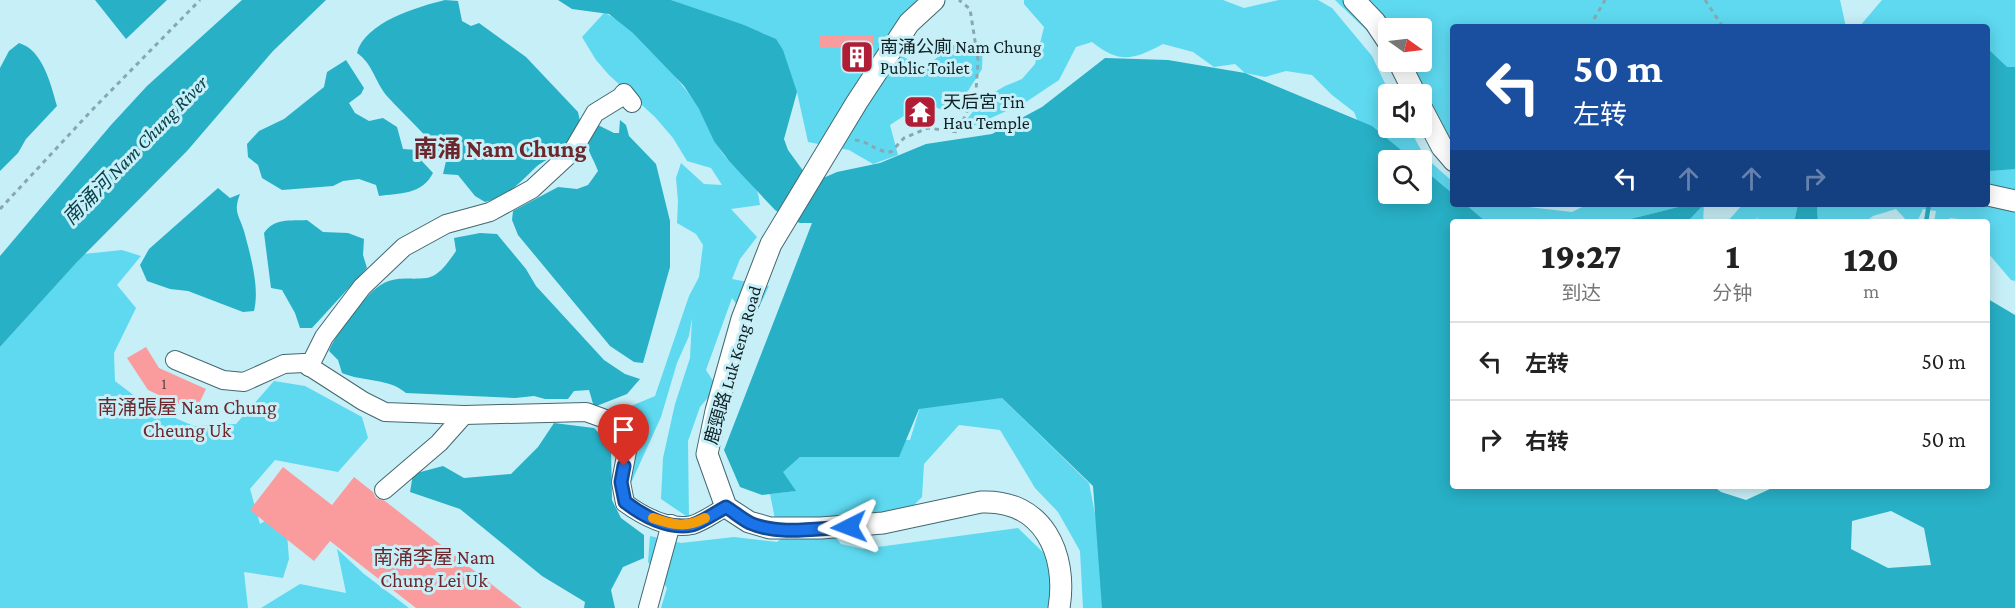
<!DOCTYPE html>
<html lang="zh">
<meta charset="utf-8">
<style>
body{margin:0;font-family:"Crimson Pro","Noto Sans SC",serif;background:#f6f6f6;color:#222;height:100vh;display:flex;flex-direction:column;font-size:22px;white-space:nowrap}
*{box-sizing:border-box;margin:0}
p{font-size:20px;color:#767676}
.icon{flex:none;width:33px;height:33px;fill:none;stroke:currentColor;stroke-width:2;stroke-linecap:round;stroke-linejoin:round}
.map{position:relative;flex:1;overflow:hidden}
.side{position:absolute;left:1450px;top:219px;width:540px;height:270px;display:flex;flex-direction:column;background:#fff;border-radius:6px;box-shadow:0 3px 15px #0003}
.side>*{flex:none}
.guide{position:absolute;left:1450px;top:24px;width:540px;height:183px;border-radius:6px;box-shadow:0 3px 15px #0003;background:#1a4fa0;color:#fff;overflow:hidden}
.needle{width:39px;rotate:104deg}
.fabs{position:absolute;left:1378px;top:18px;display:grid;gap:12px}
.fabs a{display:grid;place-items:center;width:54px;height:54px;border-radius:6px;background:#fff;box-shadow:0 3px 15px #0003;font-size:30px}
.pin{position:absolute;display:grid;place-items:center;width:51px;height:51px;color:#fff;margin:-62px -26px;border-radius:50% 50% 50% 0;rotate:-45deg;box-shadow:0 0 6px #0007}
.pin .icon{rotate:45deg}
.me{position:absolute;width:66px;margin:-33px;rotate:267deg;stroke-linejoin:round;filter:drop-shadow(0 0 4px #0008)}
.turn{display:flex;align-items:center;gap:21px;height:126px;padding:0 24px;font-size:27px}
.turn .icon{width:78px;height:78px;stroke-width:2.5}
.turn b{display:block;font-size:42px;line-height:51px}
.lanes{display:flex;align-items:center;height:57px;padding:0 24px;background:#0003;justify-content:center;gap:30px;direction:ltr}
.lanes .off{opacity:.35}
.eta{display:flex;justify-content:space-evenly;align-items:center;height:102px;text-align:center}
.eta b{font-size:36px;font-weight:800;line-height:42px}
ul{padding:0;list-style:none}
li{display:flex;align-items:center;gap:18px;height:78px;padding:0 24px;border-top:2px solid #e0e0e0}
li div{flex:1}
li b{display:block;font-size:22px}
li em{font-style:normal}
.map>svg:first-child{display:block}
.green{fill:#5ed9f0}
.water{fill:#28b0c6;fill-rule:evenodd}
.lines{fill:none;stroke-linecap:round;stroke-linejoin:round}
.stream{stroke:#28b0c6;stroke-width:4.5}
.building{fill:#fa9c9d}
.minor-casing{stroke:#43686f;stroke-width:20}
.tertiary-casing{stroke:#43686f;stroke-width:23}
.path{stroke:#88a8af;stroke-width:3;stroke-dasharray:4.5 4.5;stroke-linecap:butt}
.minor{stroke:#fff;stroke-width:18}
.tertiary{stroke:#fff;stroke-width:21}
.route-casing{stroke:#114b97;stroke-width:15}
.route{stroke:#1a73e8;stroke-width:10}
.slow{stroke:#f59e0b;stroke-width:10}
.labels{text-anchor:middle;stroke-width:6;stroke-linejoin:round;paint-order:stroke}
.number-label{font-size:15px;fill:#4b4042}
.poi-label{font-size:18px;fill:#112124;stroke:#c7eff8;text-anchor:start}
.street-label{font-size:18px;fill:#112124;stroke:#c7eff8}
.water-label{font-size:20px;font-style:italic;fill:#08424c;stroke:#c7eff8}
.neighbourhood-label{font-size:20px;fill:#6d272c;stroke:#c7eff8}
.district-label{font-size:24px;font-weight:bold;fill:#6d272c;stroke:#c7eff8}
</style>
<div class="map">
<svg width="2015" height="608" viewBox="0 0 2015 608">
<rect width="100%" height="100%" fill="#c7eff8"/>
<g class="green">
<polygon points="671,0 930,0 897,54 925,67 956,43 983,43 982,69 961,102 942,110 925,102 890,125 898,155 873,164 849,150 808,142 797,92 765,34"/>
<path d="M1024 0H1223L1244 8 1279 0H1318L1332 8 1372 56 1390 94 1389 128H1409L1425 157 1453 182 1454 204H1502L1572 212 1588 204H1713L1704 205 1703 222H1683L1696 206 1663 211 1618 222H1466L1422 194V160H1389L1366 142 1354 112 1332 95 1312 75 1286 71 1265 77 1245 73 1235 64 1214 67 1193 52 1163 44C1133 60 1120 64 1092 42L1076 47 1059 80 1026 102 971 127 967 119 983 99 1005 86 1022 79 1035 64 1044 27 1024 4Z"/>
<polygon points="1335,0 1840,0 1846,27 1454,27 1453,162 1393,62 1422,62 1422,28 1389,28 1389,55 1385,48"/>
<polygon points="1882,0 2015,0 2015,205 1988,188 1988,27 1859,27"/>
<path d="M604 13C631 21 685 85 700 110 708 124 714 140 723 154 732 166 752 180 757 191 759 195 759 201 760 205L731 209 757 237 740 259 732 279 769 286 751 325 732 298 706 370 717 387 700 407 688 441 689 518 661 499 663 458 675 404 690 358 692 318 689 336 677 363 661 417 631 483 624 409 655 396 689 296 699 277 703 245 696 234 677 223 678 201 676 178 681 163 704 184 722 185 711 168 687 161 673 138 655 117 609 75 596 60 582 37Z"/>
<polygon points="1743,204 1798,204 1794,222 1762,222 1757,218 1751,222 1727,222"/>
<path d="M1812 204H1988L2015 210V281L2011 280 1988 253V222C1974 222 1963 219 1950 218L1947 222H1934L1936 211 1923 209 1917 222H1908L1896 209 1873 216 1865 222H1818L1817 207Z"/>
<polygon points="122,250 141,256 117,285 136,308 114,353 115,381 149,407 194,426 236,424 274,381 305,386 362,417 368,438 338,472 275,460 250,489 260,524 285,509 289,559 283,578 244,572 248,608 0,608 0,347 84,254"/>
<polygon points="1002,398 1089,483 1112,601 1111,608 1083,608 1080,551 1058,512 1035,488 1000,430 959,425 924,464 922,497 896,523 826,525 841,544 863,549 1018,528 1053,562 1048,608 661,608 667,588 648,562 650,536 681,543 734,537 777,542 802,522 775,519 770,494 795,491 780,474 800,457 887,440 910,440 921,404"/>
<polygon points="337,549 364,574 409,608 261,608 300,584 346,593"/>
</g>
<g class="water">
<polygon points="95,0 167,0 126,39"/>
<polygon points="242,0 326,0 273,51 187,151 77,262 0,347 0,256 111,125 147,86"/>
<path d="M445 0 458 1 462 21 471 26 479 23 526 57 578 112 580 121C574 131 569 145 559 152 552 158 542 161 535 168 519 183 508 197 485 202L475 196 458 175 443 174 446 161C429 137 406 117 386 95 375 81 372 63 357 53 365 22 417 7 445 0Z"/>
<path d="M558 0H671L744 25 776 39 783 50 797 92 784 139 788 150 804 172 821 179 837 172 880 163 926 144 992 134 1042 107 1105 58 1168 60 1245 73 1372 126 1413 160H1389V194H1422V168L1453 194 1454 204H1465L1486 222H1454V486H1713L1721 492 1746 500 1770 489 1771 486H1988V299L2015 315V608H1102L1093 486 1002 398 919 409 899 457H800L783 472 796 491 762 495 740 487 724 450 812 223H800L789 219 775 210 729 161 714 141 699 109 684 86 633 33 609 14 572 9ZM1891 511 1924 528 1931 565 1888 568 1851 549 1852 521Z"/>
<path d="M19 43C43 50 51 85 57 106L26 139 18 153 0 171V68L9 51Z"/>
<polygon points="1988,49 2007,67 2015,67 2015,169 1988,171"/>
<path d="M346 60 364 88 361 94 349 103 355 113 369 121 383 118 397 127 403 149 417 150 420 159 433 173C422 195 399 193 379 196L376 185 359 179 343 181 333 186 282 190 262 178 258 165 248 157 247 144 259 131 284 119 324 87 327 72Z"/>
<path d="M620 120 626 125 629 136 656 164 670 221V267L643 363 634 362 610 346 518 235 512 220 513 211 558 187 577 189 588 185 598 171C590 149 579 144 598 125L614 133H619Z"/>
<path d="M218 188 230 198 240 194C233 212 239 215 244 231 250 254 260 287 254 311L243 312 188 291 170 289 147 281 140 265 149 249Z"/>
<polygon points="1691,204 1704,204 1687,222 1618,222"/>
<polygon points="1798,204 1812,204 1817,206 1818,222 1794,222"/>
<path d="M307 220 323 232 348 233 364 239 363 255 367 268 312 328H300L295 313 282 290 271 288 264 233C274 218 290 221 307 220Z"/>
<path d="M480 233 497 234 526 269 536 286 604 360 625 374 640 379 627 394 594 407 589 390 574 391 568 399H545L534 396 515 398 406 393C389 378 363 382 342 373L338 360 329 351C336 333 367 291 384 283 400 276 410 280 426 278 439 277 449 261 456 251L454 238Z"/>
<polygon points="554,423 594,428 611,445 612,500 621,518 644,535 644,558 623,567 611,590 615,608 584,608 585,602 542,576 460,509 410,492 413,474 443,466 464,478 511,474 538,447"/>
</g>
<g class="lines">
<polyline class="stream" points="1926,222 1929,204"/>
</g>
<g class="building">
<polygon points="819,35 873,36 873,46 819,48"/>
<polygon points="146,347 159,368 206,389 195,412 148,390 127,358"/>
<polygon points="283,467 332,505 354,477 373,492 376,498 385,501 522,608 416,608 330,541 314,561 250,510"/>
</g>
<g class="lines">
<defs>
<g id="minor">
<path d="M175 360 223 380 244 382 284 364 304 363 363 401 385 412 464 415 586 412 608 420 621 434 627 451 621 482 625 503C643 516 669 530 692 525 703 522 716 512 726 507"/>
<polyline points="309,367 324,337 362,287 404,247 446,224 490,212 532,189 572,152 595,113 621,97 624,93 632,103"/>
<polyline points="384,490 439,443 464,415"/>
<polyline points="648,608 671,524"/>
</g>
<g id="tertiary">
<path d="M934 0 909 23 857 102 771 244 742 319 716 411 707 454 726 507 749 522 770 528H821L883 523 981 502C1043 499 1068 554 1059 608"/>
<polyline points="1354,0 1375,22 1389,43"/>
<polyline points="1399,62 1415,94"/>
<polyline points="1422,109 1442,147 1454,161"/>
<polyline points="1988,195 2015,201"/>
</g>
</defs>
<use href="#minor" class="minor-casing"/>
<use href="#tertiary" class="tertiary-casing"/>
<g class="path">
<polyline points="1705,0 1723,27"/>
<polyline points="1594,19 1605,0"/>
<path d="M855 140C872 142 872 151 891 152L904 138 928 128 958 132 976 91 978 60 970 9 959 0"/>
<polyline points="0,209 93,109 200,0"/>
</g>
<use href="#minor" class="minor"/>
<use href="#tertiary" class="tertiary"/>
</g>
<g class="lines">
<defs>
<path id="route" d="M624 466 621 482 625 502C643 516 669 530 692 525 703 522 716 512 726 507 734 512 742 519 750 523 779 536 818 528 849 527"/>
</defs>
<use href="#route" class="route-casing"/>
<use href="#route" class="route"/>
<path class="slow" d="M653 518C673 525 686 528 705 518"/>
</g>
<defs>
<symbol id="building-square" viewBox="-11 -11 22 22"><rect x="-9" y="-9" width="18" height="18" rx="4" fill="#b01d35" stroke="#c7eff8"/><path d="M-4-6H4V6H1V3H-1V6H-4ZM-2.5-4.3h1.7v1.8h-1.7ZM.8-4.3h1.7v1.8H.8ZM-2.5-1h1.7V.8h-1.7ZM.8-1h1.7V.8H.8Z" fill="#fff"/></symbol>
<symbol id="temple-square" viewBox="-11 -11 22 22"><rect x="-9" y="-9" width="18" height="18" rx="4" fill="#b01d35" stroke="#c7eff8"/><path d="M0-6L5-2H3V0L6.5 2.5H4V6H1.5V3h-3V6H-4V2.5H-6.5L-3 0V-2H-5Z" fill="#fff"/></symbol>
</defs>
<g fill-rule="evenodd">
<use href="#building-square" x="838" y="38" width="38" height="38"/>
<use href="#temple-square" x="901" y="93" width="38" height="38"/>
</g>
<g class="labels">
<g class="number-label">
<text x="164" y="389">1</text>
</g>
<g class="poi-label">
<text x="880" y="53">南涌公廁 Nam Chung<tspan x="880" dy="21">Public Toilet</tspan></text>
<text x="943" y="108">天后宮 Tin<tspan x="943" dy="21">Hau Temple</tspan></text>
</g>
<g class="street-label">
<text transform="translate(733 365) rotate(-74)" y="6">鹿頸路 Luk Keng Road</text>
</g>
<g class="water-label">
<text transform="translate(135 150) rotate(-46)" y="7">南涌河 Nam Chung River</text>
</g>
<g class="neighbourhood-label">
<text x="187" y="414">南涌張屋 Nam Chung<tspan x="187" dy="23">Cheung Uk</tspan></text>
<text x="434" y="564">南涌李屋 Nam<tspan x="434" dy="23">Chung Lei Uk</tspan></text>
</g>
<g class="district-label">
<text x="500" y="157">南涌 Nam Chung</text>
</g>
</g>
</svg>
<div class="fabs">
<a><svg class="needle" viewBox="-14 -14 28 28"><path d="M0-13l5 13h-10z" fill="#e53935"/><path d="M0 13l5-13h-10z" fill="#767676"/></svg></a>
<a><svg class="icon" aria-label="sound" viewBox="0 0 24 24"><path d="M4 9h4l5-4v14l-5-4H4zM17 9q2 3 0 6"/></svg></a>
<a><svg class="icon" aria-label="search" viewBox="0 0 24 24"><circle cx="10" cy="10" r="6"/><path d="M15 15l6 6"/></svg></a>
</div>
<div class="pin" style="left:624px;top:466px;background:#d93025"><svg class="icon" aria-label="arrive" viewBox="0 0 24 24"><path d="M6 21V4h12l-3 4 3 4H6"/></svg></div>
<svg class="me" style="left:849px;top:527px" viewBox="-20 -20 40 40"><path d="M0-17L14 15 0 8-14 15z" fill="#1a73e8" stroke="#fff" stroke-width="4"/></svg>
<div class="guide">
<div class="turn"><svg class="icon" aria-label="left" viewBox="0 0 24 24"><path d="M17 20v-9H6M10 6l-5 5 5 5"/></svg><div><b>50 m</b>左转</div></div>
<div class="lanes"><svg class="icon" aria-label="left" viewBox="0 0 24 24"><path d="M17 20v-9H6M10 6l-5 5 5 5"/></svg><svg class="icon off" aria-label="ahead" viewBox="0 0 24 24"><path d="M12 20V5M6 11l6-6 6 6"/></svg><svg class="icon off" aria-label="ahead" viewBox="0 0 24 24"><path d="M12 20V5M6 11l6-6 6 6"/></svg><svg class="icon off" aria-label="right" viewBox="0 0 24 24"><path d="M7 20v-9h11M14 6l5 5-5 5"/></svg></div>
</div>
<section class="side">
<div class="eta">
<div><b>19:27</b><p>到达</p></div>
<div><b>1</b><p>分钟</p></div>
<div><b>120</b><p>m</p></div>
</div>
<ul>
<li><svg class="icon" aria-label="left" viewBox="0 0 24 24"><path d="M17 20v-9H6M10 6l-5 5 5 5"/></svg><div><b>左转</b></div><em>50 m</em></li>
<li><svg class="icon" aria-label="right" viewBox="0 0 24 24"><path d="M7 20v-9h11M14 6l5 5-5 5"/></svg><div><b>右转</b></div><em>50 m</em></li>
</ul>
</section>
</div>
